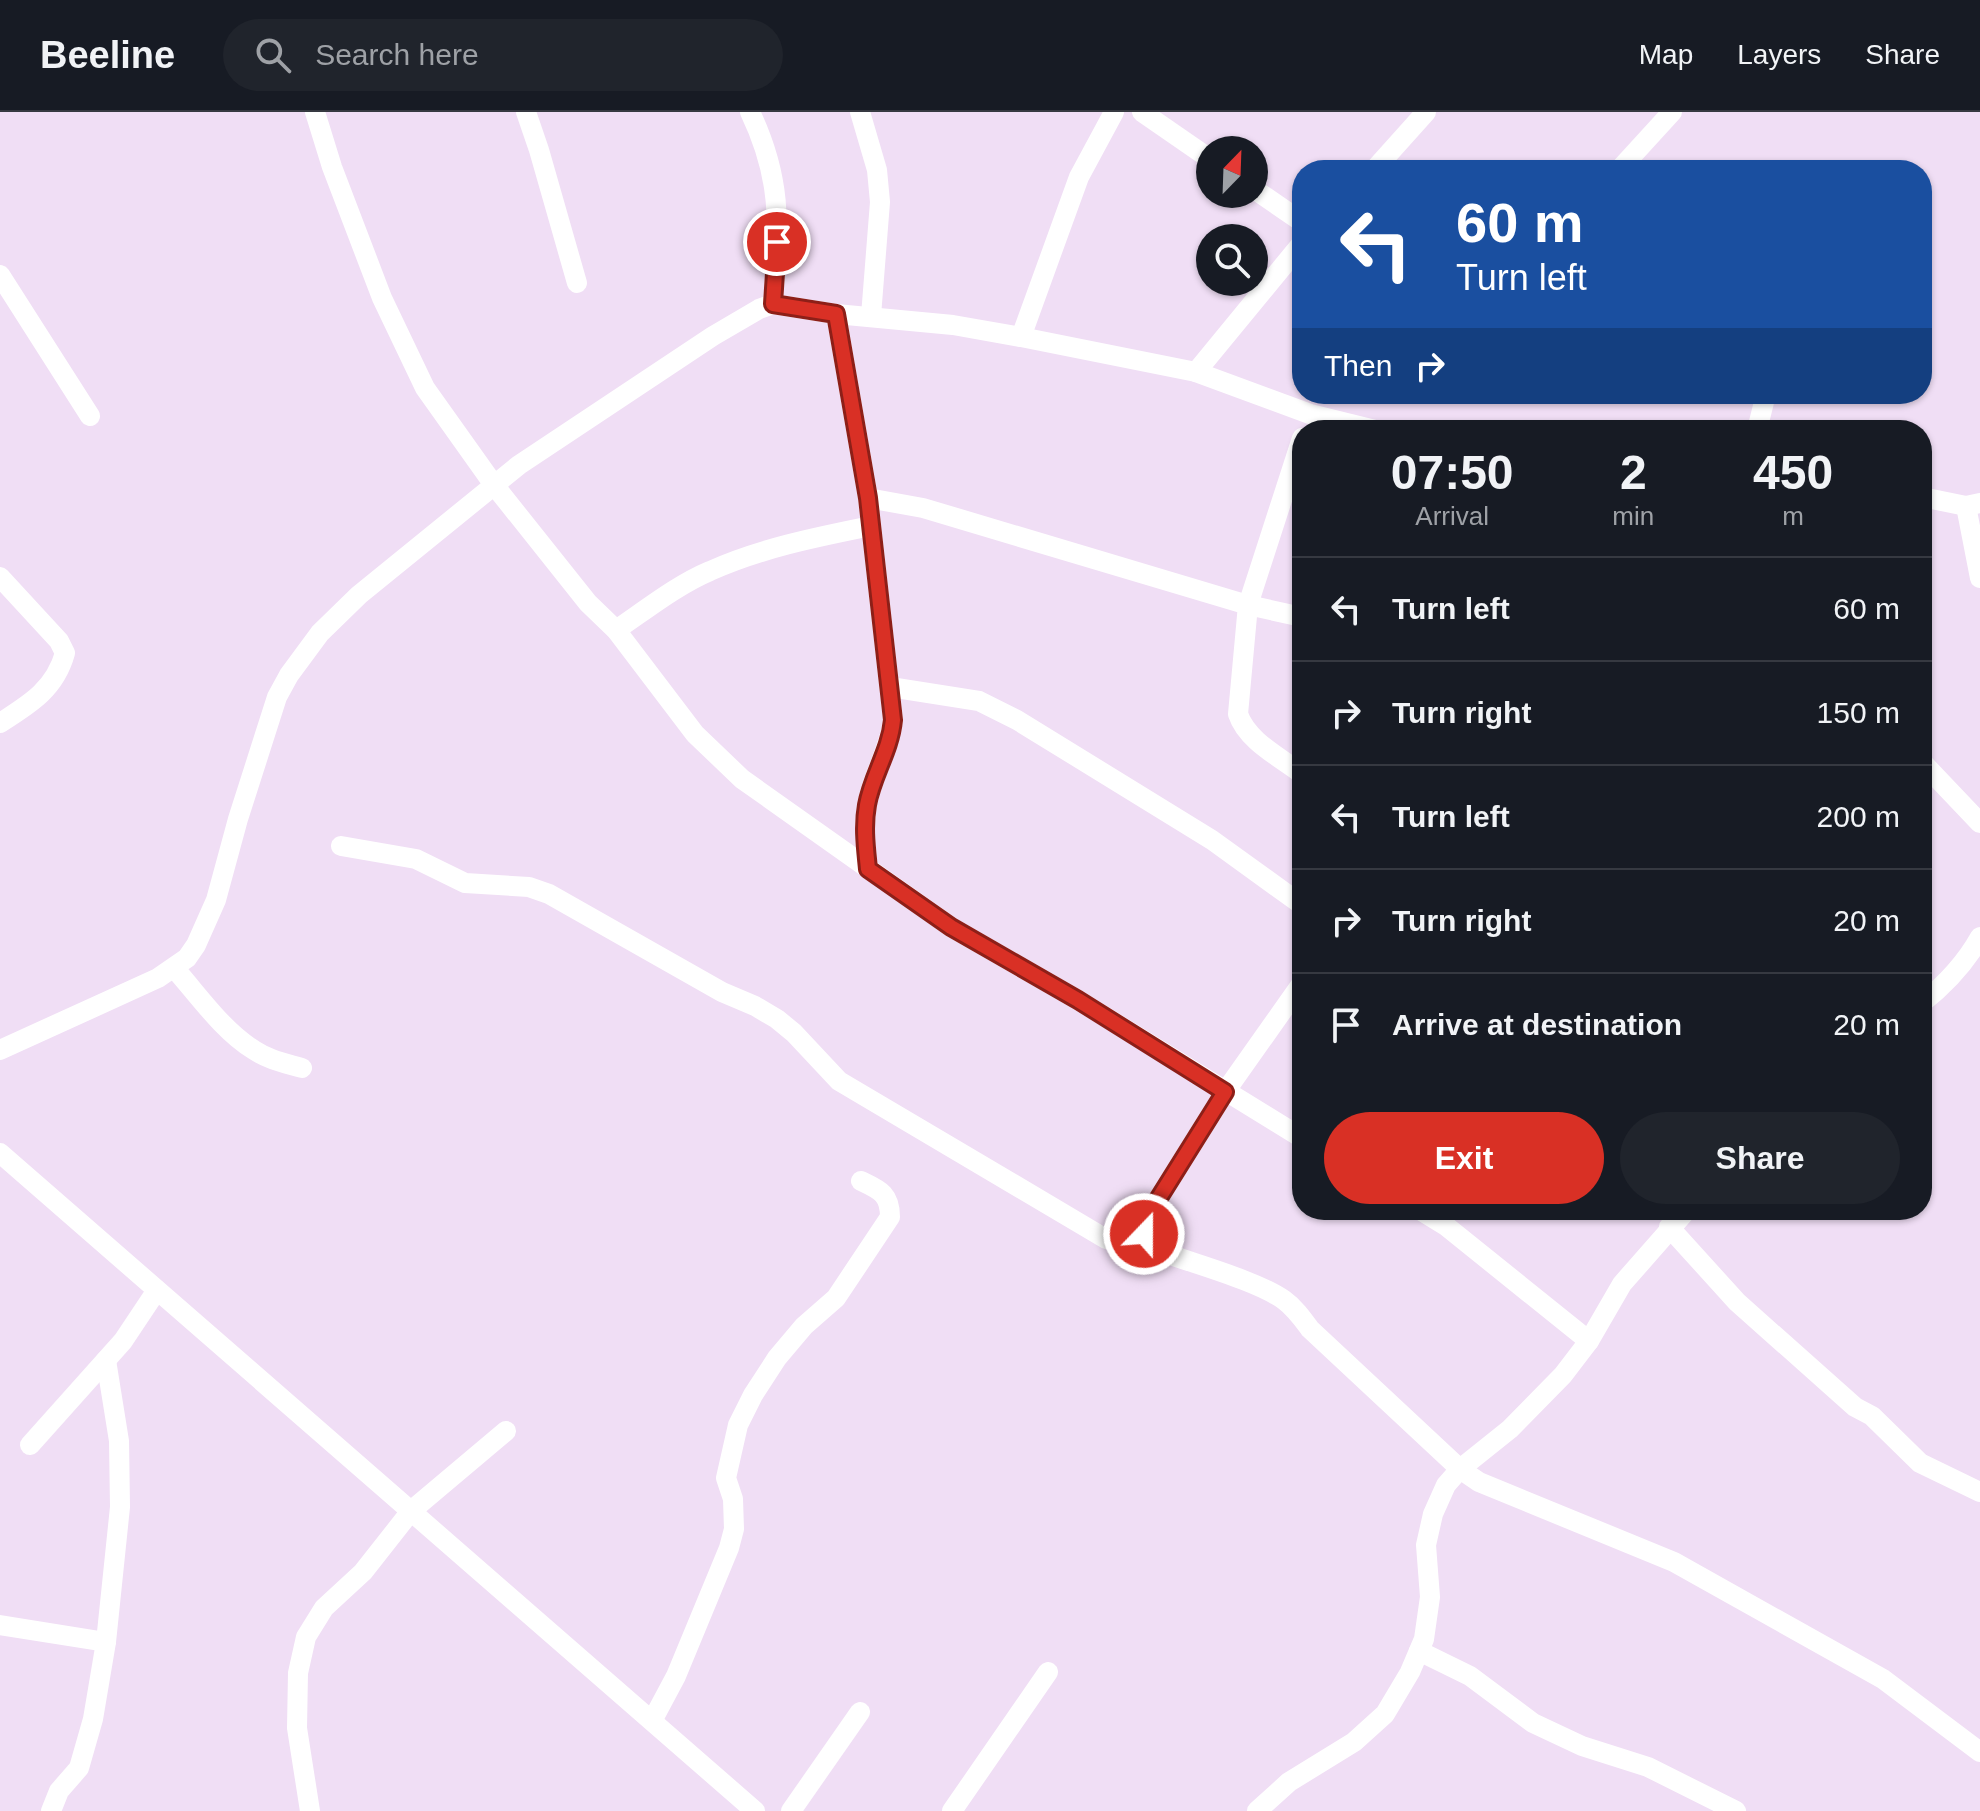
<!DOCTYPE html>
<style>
body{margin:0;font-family:Arial,sans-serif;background:#20242c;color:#f1f3f6;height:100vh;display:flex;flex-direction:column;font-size:30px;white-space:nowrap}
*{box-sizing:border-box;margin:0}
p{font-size:26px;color:#9ea1a6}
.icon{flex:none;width:44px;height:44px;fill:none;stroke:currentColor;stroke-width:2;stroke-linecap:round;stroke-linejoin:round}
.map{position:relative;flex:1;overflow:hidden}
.details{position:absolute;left:1292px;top:308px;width:640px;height:800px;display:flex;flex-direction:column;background:#171b24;border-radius:32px;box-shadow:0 2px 6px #0004}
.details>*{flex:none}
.banner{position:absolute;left:1292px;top:48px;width:640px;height:244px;border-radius:32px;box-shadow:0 2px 6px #0004;background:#1a4fa0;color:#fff;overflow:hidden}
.needle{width:52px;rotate:23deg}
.buttons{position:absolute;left:1196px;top:24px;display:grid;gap:16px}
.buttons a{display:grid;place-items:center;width:72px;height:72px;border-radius:50%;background:#171b24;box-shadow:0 2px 6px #0004;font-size:40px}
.pin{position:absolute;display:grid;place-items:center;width:68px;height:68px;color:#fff;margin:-34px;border:4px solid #fff;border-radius:50%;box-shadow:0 2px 8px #0007}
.me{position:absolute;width:88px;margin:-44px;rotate:22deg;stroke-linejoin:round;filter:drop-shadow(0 0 6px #0008)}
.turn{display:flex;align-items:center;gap:28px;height:168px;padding:0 32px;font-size:36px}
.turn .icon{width:104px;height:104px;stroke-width:2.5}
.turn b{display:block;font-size:56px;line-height:68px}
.then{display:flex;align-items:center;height:76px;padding:0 32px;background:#0003;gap:16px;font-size:30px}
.eta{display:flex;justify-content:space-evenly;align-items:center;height:136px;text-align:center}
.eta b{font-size:48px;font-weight:700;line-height:56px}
.button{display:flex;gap:16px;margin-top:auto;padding:16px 32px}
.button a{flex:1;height:92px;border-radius:48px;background:#d93025;color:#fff;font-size:32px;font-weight:700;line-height:92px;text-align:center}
.button a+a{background:#20242c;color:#f1f3f6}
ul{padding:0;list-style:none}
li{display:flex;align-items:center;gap:24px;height:104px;padding:0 32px;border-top:2px solid #363941}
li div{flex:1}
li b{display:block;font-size:30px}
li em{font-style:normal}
header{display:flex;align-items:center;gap:48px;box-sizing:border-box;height:112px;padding:0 40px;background:#171b24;border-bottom:2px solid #363941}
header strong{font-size:38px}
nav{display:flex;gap:44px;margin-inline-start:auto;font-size:28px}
.search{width:560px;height:72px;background:#20242c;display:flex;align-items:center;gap:20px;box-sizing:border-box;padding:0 28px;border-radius:44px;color:#9ea1a6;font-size:30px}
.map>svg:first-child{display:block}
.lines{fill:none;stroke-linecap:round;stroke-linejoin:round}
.minor{stroke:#fff;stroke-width:20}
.route-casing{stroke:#8d1f18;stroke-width:20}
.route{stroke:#d93025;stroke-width:14}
</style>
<header>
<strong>Beeline</strong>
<div class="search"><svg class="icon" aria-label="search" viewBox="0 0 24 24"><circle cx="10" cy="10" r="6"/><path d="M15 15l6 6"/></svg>Search here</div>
<nav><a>Map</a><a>Layers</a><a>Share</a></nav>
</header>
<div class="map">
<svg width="1980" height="1699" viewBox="0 0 1980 1699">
<rect width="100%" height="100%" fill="#f0def5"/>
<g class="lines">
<g class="minor">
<polyline points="315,0 332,55 382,186 425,276 494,373 588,491 616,518 695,622 742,667 951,815 1078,888 1302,1026"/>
<polyline points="526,0 539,38 577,171"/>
<path d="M750 0C784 71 778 117 773 192"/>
<polyline points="860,0 877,58 880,90 871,204"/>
<polyline points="1142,0 1210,47"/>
<polyline points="1374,58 1426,0"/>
<polyline points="1619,58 1672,0"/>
<polyline points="1254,77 1302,110"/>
<polyline points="0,163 90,304"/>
<path d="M836 202 868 386 893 608C889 639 872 664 867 693 863 715 866 736 868 757"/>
<polyline points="1021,225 1079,65 1114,0"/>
<polyline points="1196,260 1302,131"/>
<polyline points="1757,318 1766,282"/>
<path d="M1302 326 1248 493 1238 602C1247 629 1280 645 1302 662"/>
<polyline points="1922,385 1966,394 1980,391"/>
<polyline points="868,386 923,396 1248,493 1302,505"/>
<polyline points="1966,394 1980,466"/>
<path d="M0 465 59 529 65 541C55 577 30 592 0 611"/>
<path d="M616 518C647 497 677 473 710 459 761 436 817 425 871 414"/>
<polyline points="890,575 979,589 1017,608 1212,728 1302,793"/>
<polyline points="1922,650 1980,711"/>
<polyline points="341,734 416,747 465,771 529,775 549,782 722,880 755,894 777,907 794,921 839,969 1106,1127 1124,1130 1144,1122"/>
<path d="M175 857C199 884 223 919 254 938 269 948 285 951 302 956"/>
<path d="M1302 871 1225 980 1152 1097 1146 1108 1144 1122 1152 1132 1165 1141C1198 1153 1257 1169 1284 1188 1295 1196 1302 1206 1310 1217L1460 1357 1479 1370 1674 1450 1883 1567 1980 1640"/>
<path d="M1922 891C1946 872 1965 852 1980 825"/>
<polyline points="0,938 158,866 187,846 196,833 216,788 238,707 277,585 289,563 320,521 359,483 519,353 713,224 759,197 773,192 836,202 953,213 1021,225 1196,260 1310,302 1375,318"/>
<polyline points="0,1041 755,1699"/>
<polyline points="1420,1098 1446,1114 1589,1229"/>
<polyline points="1669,1115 1737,1190 1855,1295 1872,1304 1920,1351 1980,1380"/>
<polyline points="30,1333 123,1229 157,1178"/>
<polyline points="0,1513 106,1530"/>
<polyline points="1419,1539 1470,1564 1533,1611 1582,1634 1648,1655 1736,1699"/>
<path d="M652 1609 676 1564 729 1436 734 1417 733 1387 726 1366 738 1313 753 1283 777 1246 804 1214 836 1186 890 1105C890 1082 880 1078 861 1069"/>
<polyline points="51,1699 59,1679 79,1656 93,1607 106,1530 120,1395 119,1329 106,1248"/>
<polyline points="310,1699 297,1616 298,1561 306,1525 324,1496 363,1460 411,1399 506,1319"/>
<polyline points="791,1699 860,1600"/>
<polyline points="952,1699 1048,1560"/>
<polyline points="1257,1699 1289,1670 1354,1630 1385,1602 1410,1560 1424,1527 1430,1485 1426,1433 1433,1402 1446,1373 1460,1357 1510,1317 1563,1263 1589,1229 1622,1172 1687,1098"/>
</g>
</g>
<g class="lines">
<defs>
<path id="route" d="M777 130 773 192 836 202 868 386 893 608C890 639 872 664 867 693 863 715 866 736 868 757L951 815 1078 888 1225 980 1152 1097 1146 1108 1144 1122"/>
</defs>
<use href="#route" class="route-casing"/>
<use href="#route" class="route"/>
</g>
</svg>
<div class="buttons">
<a><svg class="needle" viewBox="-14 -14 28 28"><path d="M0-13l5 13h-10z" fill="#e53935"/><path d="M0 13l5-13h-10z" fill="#9ea1a6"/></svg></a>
<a><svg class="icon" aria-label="search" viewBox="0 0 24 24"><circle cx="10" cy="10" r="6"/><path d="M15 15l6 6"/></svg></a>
</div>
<div class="pin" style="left:777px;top:130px;background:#d93025"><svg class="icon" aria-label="arrive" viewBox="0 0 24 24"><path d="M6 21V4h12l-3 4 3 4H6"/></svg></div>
<svg class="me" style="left:1144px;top:1122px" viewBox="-20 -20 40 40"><circle r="17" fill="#d93025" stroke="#fff" stroke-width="3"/><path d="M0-11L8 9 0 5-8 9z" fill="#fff"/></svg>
<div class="banner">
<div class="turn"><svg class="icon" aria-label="left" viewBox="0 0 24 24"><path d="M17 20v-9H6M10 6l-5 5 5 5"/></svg><div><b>60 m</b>Turn left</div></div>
<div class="then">Then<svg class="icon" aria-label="right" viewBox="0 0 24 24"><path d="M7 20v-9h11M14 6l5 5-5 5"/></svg></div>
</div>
<section class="details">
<div class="eta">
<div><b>07:50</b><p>Arrival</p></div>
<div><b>2</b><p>min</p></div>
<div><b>450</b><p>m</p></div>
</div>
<ul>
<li><svg class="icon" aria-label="left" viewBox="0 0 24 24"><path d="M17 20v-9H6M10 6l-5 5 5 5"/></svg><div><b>Turn left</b></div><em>60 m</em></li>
<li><svg class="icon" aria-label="right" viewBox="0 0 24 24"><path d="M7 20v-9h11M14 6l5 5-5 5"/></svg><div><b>Turn right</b></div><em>150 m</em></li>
<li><svg class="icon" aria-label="left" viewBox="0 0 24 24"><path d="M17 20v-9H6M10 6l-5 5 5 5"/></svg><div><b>Turn left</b></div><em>200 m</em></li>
<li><svg class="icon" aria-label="right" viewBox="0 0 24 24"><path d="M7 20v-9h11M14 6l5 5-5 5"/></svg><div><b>Turn right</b></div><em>20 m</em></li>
<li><svg class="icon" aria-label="arrive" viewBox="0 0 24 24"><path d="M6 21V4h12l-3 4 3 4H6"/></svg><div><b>Arrive at destination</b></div><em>20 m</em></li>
</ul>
<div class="button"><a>Exit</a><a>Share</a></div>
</section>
</div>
